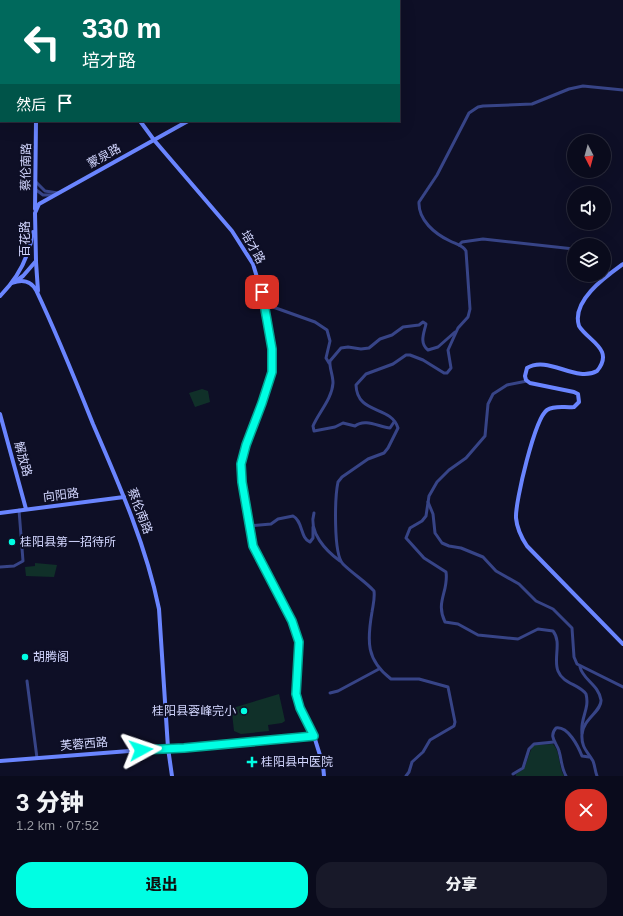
<!DOCTYPE html>
<html lang="zh">
<meta charset="utf-8">
<style>
body{margin:0;font-family:Arial,"Noto Sans SC",sans-serif;background:#181929;color:#f1f3f6;height:100vh;display:flex;flex-direction:column;font-size:15px;white-space:nowrap}
*{box-sizing:border-box;margin:0}
p{font-size:13px;color:#999ba3}
.icon{flex:none;width:22px;height:22px;fill:none;stroke:currentColor;stroke-width:2;stroke-linecap:round;stroke-linejoin:round}
.map{position:relative;height:776px;overflow:hidden}
.sheet{display:flex;flex-direction:column;background:#0a0b1c;flex:1}
.sheet>*{flex:none}
.banner{position:absolute;left:0px;top:0px;width:400px;height:122px;box-shadow:0 4px 16px #0002,0 0 0 1px #2a2b3b;background:#00695c;color:#fff;overflow:hidden}
.needle{width:26px;rotate:174deg}
.buttons{position:absolute;left:567px;top:134px;display:grid;gap:8px}
.buttons a{display:grid;place-items:center;width:44px;height:44px;border-radius:50%;background:#0a0b1c;box-shadow:0 4px 16px #0002,0 0 0 1px #2a2b3b;font-size:20px}
.pin{position:absolute;display:grid;place-items:center;width:34px;height:34px;color:#fff;margin:-17px;border-radius:8px;box-shadow:0 2px 6px #0006}
.me{position:absolute;width:44px;margin:-22px;rotate:85deg;stroke-linejoin:round;filter:drop-shadow(0 0 3px #0008)}
.turn{display:flex;align-items:center;gap:14px;height:84px;padding:0 16px;font-size:18px}
.turn .icon{width:52px;height:52px;stroke-width:2.5}
.turn b{display:block;font-size:28px;line-height:34px}
.then{display:flex;align-items:center;height:38px;padding:0 16px;background:#0003;gap:8px;font-size:15px}
.round{display:grid;place-items:center;flex:none;width:42px;height:42px;border-radius:16px;background:#181929}
.head{display:flex;align-items:center;justify-content:space-between;height:68px;padding:0 16px}
h1{font-size:24px;font-weight:800;line-height:30px}
.cta{display:flex;gap:8px;margin-top:auto;padding:8px 16px}
.cta a{flex:1;height:46px;border-radius:16px;background:#00fee3;color:#111;font-size:16px;font-weight:800;line-height:46px;text-align:center}
.cta a+a{background:#181929;color:#f1f3f6}
.map>svg:first-child{display:block}
.green{fill:#103029}
.lines{fill:none;stroke-linecap:round;stroke-linejoin:round}
.street{stroke:#374487;stroke-width:3}
.secondary{stroke:#6a85ff;stroke-width:4}
.route-casing{stroke:#00a594;stroke-width:10}
.route{stroke:#00fee3;stroke-width:7}
.poi-dot{fill:#00fee3;stroke:#0e0f26;stroke-width:1.5}
.labels{text-anchor:middle;stroke-width:4;stroke-linejoin:round;paint-order:stroke}
.street-label{font-size:12px;fill:#d3d7ff;stroke:#0e0f26}
.poi-label{font-size:12px;fill:#d3d7ff;stroke:#0e0f26;text-anchor:start}
</style>
<div class="map">
<svg width="623" height="776" viewBox="0 0 623 776">
<rect width="100%" height="100%" fill="#0e0f26"/>
<g class="green">
<polygon points="202,389 208,391 210,402 195,407 189,393"/>
<polygon points="35,563 57,565 54,577 26,576 25,567 35,566"/>
<polygon points="279,694 285,721 282,723 268,725 269,731 241,734 234,731 232,713 216,717 216,713"/>
<path d="M553 744C561 753 558 766 564 776H516V774L524 769 532 747 534 745Z"/>
</g>
<g class="lines">
<g class="street">
<polyline points="44,1 44,0"/>
<polyline points="36,182 45,191 58,193"/>
<polyline points="35,189 43,195 53,195"/>
<polyline points="459,245 462,242 483,239 574,249"/>
<polyline points="604,266 609,275"/>
<polyline points="263,296 268,296 270,304 273,307 315,322 327,330 330,341 326,358 329,363"/>
<path d="M527 381 507 385 493 394 488 404 485 436 466 458 449 470 437 482 429 496 426 516 422 521 410 528 406 538 424 558 446 572C449 591 435 602 445 622L458 624 478 635 518 639 538 629 553 631C562 642 553 659 558 671 563 684 579 684 586 694 590 709 580 718 582 733"/>
<path d="M394 422 390 428C379 427 365 418 355 426L343 423 335 427 314 431 313 426C319 412 332 399 333 383 333 375 329 367 330 361L341 348 348 347 361 349 369 348 380 339 392 335 403 327 419 325 423 322 426 324C424 333 419 343 428 350L438 347 455 332"/>
<polyline points="428,502 433,514 435,533 442,543 449,546 461,548 483,557 496,571 519,584 536,601 553,609 572,628 574,657 577,664 623,687"/>
<path d="M314 513C308 532 326 551 340 561"/>
<path d="M249 526 271 524 278 519 293 516C303 521 300 538 310 542L313 538V527"/>
<polyline points="0,567 14,566 23,561 19,510"/>
<path d="M580 667C583 680 599 685 601 700 602 711 583 719 582 734 581 747 587 751 593 761 595 766 595 771 597 776"/>
<polyline points="27,681 37,758"/>
<polyline points="330,693 338,691 379,669"/>
<polyline points="513,774 523,768 529,749 534,744 554,742"/>
<path d="M406 776 409 772 412 762 423 752 430 740 454 726 455 722 448 687 419 679H391C366 660 367 641 372 612 373 605 375 599 374 591 365 581 353 574 343 564 333 554 335 496 338 482L342 477 368 459 384 453 388 448 398 428C391 405 357 415 356 385L366 374 393 364 406 355H410L423 360 444 373H447L451 368 448 350 458 328 468 317 470 309 466 251C463 245 456 244 450 241 435 234 418 220 419 202L437 175 469 113 478 107 483 106 532 104 569 89 583 86 623 90"/>
<path d="M566 776C561 767 562 761 559 751 557 743 548 737 556 728 568 726 578 746 582 756L589 757"/>
</g>
<g class="secondary">
<polyline points="31,0 31,1"/>
<polyline points="264,1 264,0"/>
<polyline points="140,121 154,140 232,231 253,264 262,294 272,349 272,372 265,395 246,445 241,464 242,482 253,546 292,621 299,642 296,694 300,708 314,736 323,765 324,776"/>
<polyline points="35,209 36,121"/>
<polyline points="36,262 38,291"/>
<path d="M623 264C605 277 571 301 579 326 588 341 615 349 597 371 576 383 548 355 527 368L525 376 526 380 530 383 574 392 578 394 579 402 574 407C565 408 555 405 547 410 535 418 515 502 516 518 517 529 521 537 527 546L623 644"/>
<polyline points="16,281 23,276 36,261 35,213 39,204 188,121"/>
<path d="M12 283C22 279 31 281 36 290 57 334 75 379 93 424 119 484 146 545 159 609L168 748 172 776"/>
<path d="M0 296C18 278 29 257 33 232"/>
<polyline points="0,414 26,509"/>
<polyline points="0,513 124,497"/>
<polyline points="0,761 168,748 184,748 314,736"/>
</g>
</g>
<g class="lines">
<defs>
<polyline id="route" points="141,750 184,748 314,736 300,708 296,694 299,642 292,621 253,546 242,482 241,464 246,445 262,403 272,372 272,349 262,292"/>
</defs>
<use href="#route" class="route-casing"/>
<use href="#route" class="route"/>
</g>
<g class="poi-dot">
<circle cx="12" cy="542" r="4"/>
<circle cx="25" cy="657" r="4"/>
<circle cx="244" cy="711" r="4"/>
<path d="M250 756h4v4h4v4h-4v4h-4v-4h-4v-4h4z"/>
</g>
<g class="labels">
<g class="street-label">
<text transform="translate(104 156) rotate(-29)" y="4">蒙泉路</text>
<text transform="translate(26 167) rotate(-89)" y="4">蔡伦南路</text>
<text transform="translate(25 239) rotate(-90)" y="4">百花路</text>
<text transform="translate(253 247) rotate(61)" y="4">培才路</text>
<text transform="translate(23 459) rotate(75)" y="4">解放路</text>
<text transform="translate(61 495) rotate(-7)" y="4">向阳路</text>
<text transform="translate(140 511) rotate(69)" y="4">蔡伦南路</text>
<text transform="translate(84 744) rotate(-5)" y="4">芙蓉西路</text>
</g>
<g class="poi-label">
<text x="20" y="546">桂阳县第一招待所</text>
<text x="33" y="661">胡腾阁</text>
<text x="236" y="715" text-anchor="end">桂阳县蓉峰完小</text>
<text x="261" y="766">桂阳县中医院</text>
</g>
</g>
</svg>
<div class="buttons">
<a><svg class="needle" viewBox="-14 -14 28 28"><path d="M0-13l5 13h-10z" fill="#e53935"/><path d="M0 13l5-13h-10z" fill="#999ba3"/></svg></a>
<a><svg class="icon" aria-label="sound" viewBox="0 0 24 24"><path d="M4 9h4l5-4v14l-5-4H4zM17 9q2 3 0 6"/></svg></a>
<a><svg class="icon" aria-label="layers" viewBox="0 0 24 24"><path d="M12 4l9 5-9 5-9-5zM3 14l9 5 9-5"/></svg></a>
</div>
<div class="pin" style="left:262px;top:292px;background:#d93025"><svg class="icon" aria-label="arrive" viewBox="0 0 24 24"><path d="M6 21V4h12l-3 4 3 4H6"/></svg></div>
<svg class="me" style="left:141px;top:750px" viewBox="-20 -20 40 40"><path d="M0-17L14 15 0 8-14 15z" fill="#00fee3" stroke="#fff" stroke-width="4"/></svg>
<div class="banner">
<div class="turn"><svg class="icon" aria-label="left" viewBox="0 0 24 24"><path d="M17 20v-9H6M10 6l-5 5 5 5"/></svg><div><b>330 m</b>培才路</div></div>
<div class="then">然后<svg class="icon" aria-label="arrive" viewBox="0 0 24 24"><path d="M6 21V4h12l-3 4 3 4H6"/></svg></div>
</div>
</div>
<section class="sheet">
<div class="head"><div><h1>3 分钟</h1><p>1.2 km · 07:52</p></div><a class="round" style="background:#d93025;color:#fff"><svg class="icon" aria-label="close" viewBox="0 0 24 24"><path d="M6 6l12 12M18 6L6 18"/></svg></a></div>
<div class="cta"><a>退出</a><a>分享</a></div>
</section>
